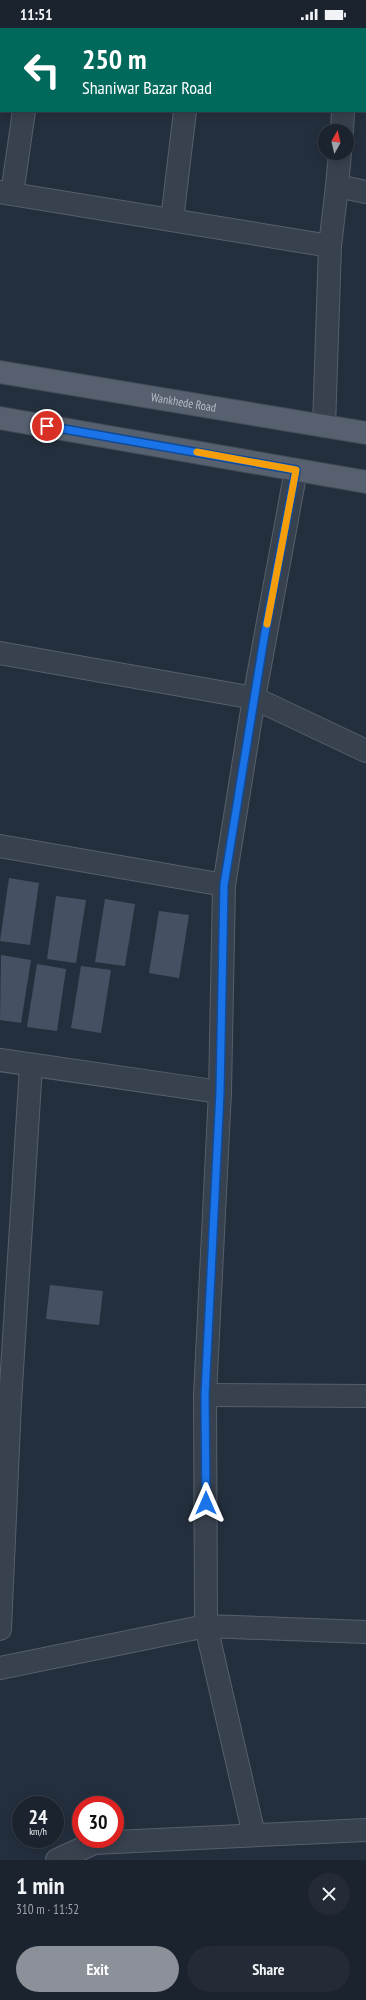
<!DOCTYPE html>
<meta charset="utf-8">
<style>
body{margin:0;font-family:"PT Sans Narrow",sans-serif;background:#242b36;color:#f1f3f6;height:100vh;display:flex;flex-direction:column;font-size:15px;white-space:nowrap}
*{box-sizing:border-box;margin:0}
p{font-size:13px;color:#a0a4aa}
.icon{flex:none;width:22px;height:22px;fill:none;stroke:currentColor;stroke-width:2;stroke-linecap:round;stroke-linejoin:round}
.map{position:relative;height:1832px;overflow:hidden}
.side{display:flex;flex-direction:column;background:#1b232e;flex:1}
.side>*{flex:none}
.banner{position:absolute;left:0px;top:0px;width:366px;height:84px;box-shadow:0 2px 10px #0003,0 0 0 1px #39404a;background:#00695c;color:#fff;overflow:hidden}
.needle{width:26px;rotate:8deg}
.tools{position:absolute;left:318px;top:96px;display:grid;gap:8px}
.tools a{display:grid;place-items:center;width:36px;height:36px;border-radius:50%;background:#1b232e;box-shadow:0 2px 10px #0003,0 0 0 1px #39404a;font-size:20px}
.speed{position:absolute;left:12px;top:1768px;display:flex;gap:8px;font-size:20px;font-weight:700;text-align:center}
.speed>*{display:grid;place-content:center;width:52px;height:52px;border-radius:50%;background:#1b232e;box-shadow:0 2px 10px #0003,0 0 0 1px #39404a;line-height:1}
.speed small{font-size:10px;font-weight:400}
.speed .limit{border:6px solid #d22;background:#fff;color:#111}
.pin{position:absolute;display:grid;place-items:center;width:34px;height:34px;color:#fff;margin:-17px;border:2px solid #fff;border-radius:50%;box-shadow:0 1px 4px #0007}
.me{position:absolute;width:44px;margin:-22px;rotate:0deg;stroke-linejoin:round;filter:drop-shadow(0 0 3px #0008)}
.turn{display:flex;align-items:center;gap:14px;height:84px;padding:0 16px;font-size:18px}
.turn .icon{width:52px;height:52px;stroke-width:2.5}
.turn b{display:block;font-size:28px;line-height:34px}
.round{display:grid;place-items:center;flex:none;width:42px;height:42px;border-radius:21px;background:#242b36}
.headline{display:flex;align-items:center;justify-content:space-between;height:68px;padding:0 16px}
h1{font-size:24px;font-weight:800;line-height:30px}
.action{display:flex;gap:8px;margin-top:auto;padding:8px 16px}
.action a{flex:1;height:46px;border-radius:24px;background:#8c9099;color:#fff;font-size:16px;font-weight:800;line-height:46px;text-align:center}
.action a+a{background:#242b36;color:#f1f3f6}
.status{display:flex;justify-content:space-between;align-items:center;height:28px;padding:0 20px;background:#1b232e;direction:ltr}
.status svg{height:11px;fill:currentColor}
.map>svg:first-child{display:block}
.building{fill:#455162}
.lines{fill:none;stroke-linecap:round;stroke-linejoin:round}
.minor-casing{stroke:#565f6c;stroke-width:24}
.major-casing{stroke:#414a57;stroke-width:24}
.minor{stroke:#38414e;stroke-width:22}
.major{stroke:#56606e;stroke-width:22}
.route-casing{stroke:#114b97;stroke-width:10}
.route{stroke:#1a73e8;stroke-width:7}
.slow{stroke:#f59e0b;stroke-width:7}
.labels{text-anchor:middle;stroke-width:3;stroke-linejoin:round;paint-order:stroke}
.street-label{font-size:12px;fill:#b4bcc9;stroke:#1d2633}
</style>
<div class="status"><b>11:51</b><svg viewBox="0 0 49 12"><path d="M0 12V9h3v3zM5 12V6h3v6zM10 12V3h3v9zM15 12V0h3v12zM26 1h20v11H26zM47 4h2v5h-2z"/></svg></div>
<div class="map">
<svg width="366" height="1832" viewBox="0 0 366 1832">
<rect width="100%" height="100%" fill="#242f3e"/>
<g class="building">
<polygon points="9,850 39,855 30,917 0,913"/>
<polygon points="56,868 86,872 76,935 47,931"/>
<polygon points="105,871 135,876 125,938 95,934"/>
<polygon points="159,883 189,887 179,950 149,945"/>
<polygon points="1,927 31,932 21,995 0,992"/>
<polygon points="37,936 66,941 57,1003 27,999"/>
<polygon points="81,938 111,942 101,1005 71,1000"/>
<polygon points="50,1257 103,1263 99,1297 46,1291"/>
</g>
<g class="lines">
<defs>
<g id="minor">
<polyline points="35,1 35,0"/>
<polyline points="194,1 194,0"/>
<polyline points="351,1 351,0"/>
<polyline points="342,103 343,83"/>
<polyline points="337,158 340,125"/>
<polyline points="0,164 330,218"/>
<polyline points="12,166 24,83"/>
<polyline points="172,192 185,83"/>
<polyline points="324,398 330,218 337,158 366,164"/>
<polyline points="296,442 254,670 366,723"/>
<polyline points="0,625 254,670 224,857 220,1064 205,1367 206,1598 366,1604"/>
<polyline points="0,818 224,857"/>
<polyline points="0,1032 220,1064"/>
<polyline points="205,1367 366,1368"/>
<polyline points="0,1601 10,1374 31,1038"/>
<polyline points="0,1640 206,1598 254,1807"/>
<polyline points="57,1832 94,1815 366,1802"/>
</g>
<g id="major">
<path id="s1" d="M0 344 366 405"/>
<polyline points="0,390 366,454"/>
</g>
</defs>
<use href="#minor" class="minor-casing"/>
<use href="#major" class="major-casing"/>
<use href="#minor" class="minor"/>
<use href="#major" class="major"/>
</g>
<g class="lines">
<defs>
<polyline id="route" points="47,398 296,442 264,610 224,857 220,1064 205,1367 206,1475"/>
</defs>
<use href="#route" class="route-casing"/>
<use href="#route" class="route"/>
<polyline class="slow" points="197,424 296,442 267,596"/>
</g>
<g class="labels">
<g class="street-label">
<text dy="4" stroke="none"><textPath href="#s1" startOffset="186">Wankhede Road</textPath></text>
</g>
</g>
</svg>
<div class="tools">
<a><svg class="needle" viewBox="-14 -14 28 28"><path d="M0-13l5 13h-10z" fill="#e53935"/><path d="M0 13l5-13h-10z" fill="#a0a4aa"/></svg></a>
</div>
<div class="speed"><div>24<small>km/h</small></div><div class="limit">30</div></div>
<div class="pin" style="left:47px;top:398px;background:#d93025"><svg class="icon" aria-label="arrive" viewBox="0 0 24 24"><path d="M6 21V4h12l-3 4 3 4H6"/></svg></div>
<svg class="me" style="left:206px;top:1475px" viewBox="-20 -20 40 40"><path d="M0-17L14 15 0 8-14 15z" fill="#1a73e8" stroke="#fff" stroke-width="4"/></svg>
<div class="banner">
<div class="turn"><svg class="icon" aria-label="left" viewBox="0 0 24 24"><path d="M17 20v-9H6M10 6l-5 5 5 5"/></svg><div><b>250 m</b>Shaniwar Bazar Road</div></div>
</div>
</div>
<section class="side">
<div class="headline"><div><h1>1 min</h1><p>310 m · 11:52</p></div><a class="round"><svg class="icon" aria-label="close" viewBox="0 0 24 24"><path d="M6 6l12 12M18 6L6 18"/></svg></a></div>
<div class="action"><a>Exit</a><a>Share</a></div>
</section>
